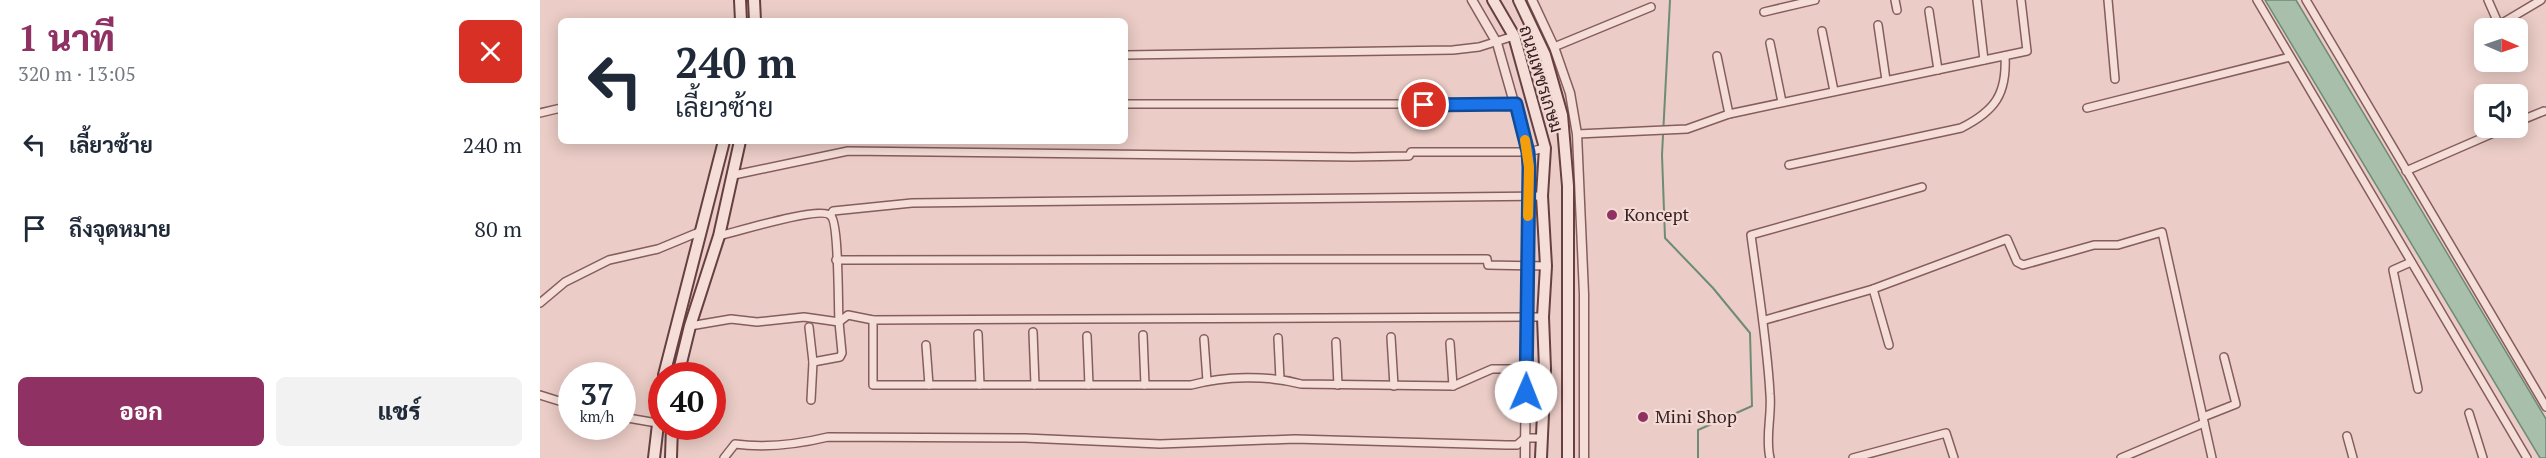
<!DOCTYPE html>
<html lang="th">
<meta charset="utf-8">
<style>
body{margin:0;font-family:"PT Serif",Sarabun,serif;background:#f2f2f3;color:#1f2937;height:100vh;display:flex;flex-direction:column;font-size:22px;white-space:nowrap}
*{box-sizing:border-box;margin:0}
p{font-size:20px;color:#747a83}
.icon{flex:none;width:33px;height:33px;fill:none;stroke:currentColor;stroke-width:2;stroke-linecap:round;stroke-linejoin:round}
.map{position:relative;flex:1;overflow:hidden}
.panel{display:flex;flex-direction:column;background:#fff;width:540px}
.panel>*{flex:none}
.hud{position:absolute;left:18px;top:18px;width:570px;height:126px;border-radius:9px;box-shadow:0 3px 15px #0003;background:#fff;color:#1f2937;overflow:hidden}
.needle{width:39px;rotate:92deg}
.buttons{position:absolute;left:1934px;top:18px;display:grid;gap:12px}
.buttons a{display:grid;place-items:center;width:54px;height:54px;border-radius:9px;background:#fff;box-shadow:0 3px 15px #0003;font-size:30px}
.speed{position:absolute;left:18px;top:362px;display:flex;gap:12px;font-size:30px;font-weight:700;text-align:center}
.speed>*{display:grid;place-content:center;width:78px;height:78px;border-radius:50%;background:#fff;box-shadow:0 3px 15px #0003;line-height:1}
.speed small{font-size:15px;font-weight:400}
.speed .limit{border:9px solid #d22;background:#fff;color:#111}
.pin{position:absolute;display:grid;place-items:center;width:51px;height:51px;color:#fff;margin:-26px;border:3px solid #fff;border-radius:50%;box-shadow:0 2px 6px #0007}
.me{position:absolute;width:66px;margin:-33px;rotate:1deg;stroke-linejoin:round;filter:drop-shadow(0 0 4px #0008)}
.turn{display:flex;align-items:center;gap:21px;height:126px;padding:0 18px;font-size:27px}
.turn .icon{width:78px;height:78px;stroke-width:2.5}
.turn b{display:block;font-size:42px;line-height:51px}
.round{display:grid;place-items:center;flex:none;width:63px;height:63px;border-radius:9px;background:#f2f2f3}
.overview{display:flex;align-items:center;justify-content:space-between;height:102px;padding:0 18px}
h1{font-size:36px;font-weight:800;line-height:45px;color:#8f3162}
.button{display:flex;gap:12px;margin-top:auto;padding:12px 18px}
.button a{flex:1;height:69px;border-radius:9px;background:#8f3162;color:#fff;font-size:24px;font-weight:800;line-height:69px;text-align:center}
.button a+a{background:#f2f2f3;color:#1f2937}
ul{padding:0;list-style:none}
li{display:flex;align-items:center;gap:18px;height:84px;padding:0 18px}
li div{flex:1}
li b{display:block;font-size:22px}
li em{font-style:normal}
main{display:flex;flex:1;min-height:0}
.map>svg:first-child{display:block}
.water{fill:#a7bfab;stroke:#6e8c75;stroke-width:1.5}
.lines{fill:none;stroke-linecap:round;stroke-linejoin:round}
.stream{stroke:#6e8c75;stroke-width:2}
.minor-casing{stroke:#855d5d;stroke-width:10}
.tertiary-casing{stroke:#855d5d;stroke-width:11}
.secondary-casing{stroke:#664041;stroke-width:14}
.minor{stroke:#f6ded8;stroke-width:7}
.tertiary{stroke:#f6ded8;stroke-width:8}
.secondary{stroke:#f6ded8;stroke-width:10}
.route-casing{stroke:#114b97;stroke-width:15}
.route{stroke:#1a73e8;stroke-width:10}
.slow{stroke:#f59e0b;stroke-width:10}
.poi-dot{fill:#8f3162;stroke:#f3dad5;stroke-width:2}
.labels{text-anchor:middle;stroke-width:4.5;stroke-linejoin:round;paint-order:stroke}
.street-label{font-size:18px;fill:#361f20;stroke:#f3dad5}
.poi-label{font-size:18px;fill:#361f20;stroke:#f3dad5;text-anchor:start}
</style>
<main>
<section class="panel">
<div class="overview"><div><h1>1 นาที</h1><p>320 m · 13:05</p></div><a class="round" style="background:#d93025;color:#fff"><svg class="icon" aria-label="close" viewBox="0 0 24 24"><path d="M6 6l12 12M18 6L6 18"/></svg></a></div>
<ul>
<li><svg class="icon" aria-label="left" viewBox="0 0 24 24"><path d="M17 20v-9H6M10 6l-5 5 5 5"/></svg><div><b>เลี้ยวซ้าย</b></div><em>240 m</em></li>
<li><svg class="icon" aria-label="arrive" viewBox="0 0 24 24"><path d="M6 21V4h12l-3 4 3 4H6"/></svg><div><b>ถึงจุดหมาย</b></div><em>80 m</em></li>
</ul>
<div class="button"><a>ออก</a><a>แชร์</a></div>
</section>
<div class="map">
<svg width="2006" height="458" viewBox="0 0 2006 458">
<rect width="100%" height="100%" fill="#ebccc6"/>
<polygon class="water" points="1725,0 1756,0 2006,419 2006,458 2000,458"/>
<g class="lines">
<polyline class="stream" points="1130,0 1122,155 1125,238 1173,288 1210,333 1212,406 1158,430 1158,458"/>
<defs>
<g id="minor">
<polyline points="1355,0 1357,10"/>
<polyline points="1437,0 1444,60"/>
<polyline points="1568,0 1575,79"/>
<polyline points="1717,0 1987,458"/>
<polyline points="1766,0 2006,407"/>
<polyline points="1948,0 1959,25 2001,0"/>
<polyline points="1389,11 1398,70"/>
<polyline points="1224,12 1275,0"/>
<polyline points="1338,25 1346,80"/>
<polyline points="1282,31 1294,91"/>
<polyline points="1230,43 1242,102"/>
<polyline points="1014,47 1111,7"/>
<polyline points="585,55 913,50 939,47 974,36"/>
<polyline points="1177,56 1189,114"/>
<polyline points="585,104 977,104"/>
<polyline points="1547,108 1750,57"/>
<polyline points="0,113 21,108"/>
<polyline points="1977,122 2004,111"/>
<polyline points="1037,134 1147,129 1189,114 1487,51 1481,0"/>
<path d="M1249 165 1421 128C1455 111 1467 94 1465 56"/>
<polyline points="1866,171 1965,128"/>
<polyline points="194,175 308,151 813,157 869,156 871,152 988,152 1005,148"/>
<polyline points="291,214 293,211 372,203 1002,196"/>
<path d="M179 236C196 232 282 205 291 216 299 224 298 304 299 322L308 315 333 320 1003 317"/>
<polyline points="296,260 947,259 948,265 1006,266"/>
<polyline points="1871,262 1853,270 1878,389"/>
<polyline points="1333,289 1349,345"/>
<polyline points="0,303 25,282 69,260 118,249 159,232"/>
<path d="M333 320V385H651C685 376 727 375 761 384L913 386 952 369H1005"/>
<polyline points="1225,320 1333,289 1467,239 1477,262 1483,265 1554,245 1578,245 1622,232 1672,458"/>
<polyline points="150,326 191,319 217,322 264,317 299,322 302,353 300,357 273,362"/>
<polyline points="269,327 273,362 271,400"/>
<polyline points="493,332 495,385"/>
<polyline points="438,334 440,385"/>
<polyline points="603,335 605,385"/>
<polyline points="547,336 549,385"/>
<polyline points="851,337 854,386"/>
<polyline points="738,338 740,379"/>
<polyline points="664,339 667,381"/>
<polyline points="796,342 798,385"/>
<polyline points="910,343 913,386"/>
<polyline points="386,345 389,385"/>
<polyline points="0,395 32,405"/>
<polyline points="1929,413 1943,458"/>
<polyline points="82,417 117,423"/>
<polyline points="1663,417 1696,404 1684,357"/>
<polyline points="1807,436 1813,458"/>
<path d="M184 458 195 444C225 448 259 444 288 437L485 438 620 444 755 439 966 445H977L985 438H1001"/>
<path d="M1230 458C1225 437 1232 416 1230 394 1227 340 1218 288 1211 235L1382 187"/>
<polyline points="1313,458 1406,433 1414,458"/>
<polyline points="1581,458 1664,423"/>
</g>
<g id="tertiary">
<polyline points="932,0 957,43 988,152 985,458"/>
<polyline points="992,0 1014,47 1030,93 1037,134 1044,294 1044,458"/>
</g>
<g id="secondary">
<polyline points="200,0 201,21"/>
<polyline points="214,0 215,21"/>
<polyline points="953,0 974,36 1005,148 1002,196 1006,266 1003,317 1005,369 1001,458"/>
<polyline points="979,0 1005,55 1022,115 1028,186 1028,458"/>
<polyline points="124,375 184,141"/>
<polyline points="138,375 150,326 179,236 200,141"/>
<polyline points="114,458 122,390"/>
<polyline points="131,458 132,426"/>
</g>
</defs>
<use href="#minor" class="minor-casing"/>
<use href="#tertiary" class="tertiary-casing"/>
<use href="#secondary" class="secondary-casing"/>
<use href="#minor" class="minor"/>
<use href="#tertiary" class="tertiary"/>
<use href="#secondary" class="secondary"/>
</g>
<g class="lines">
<defs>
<polyline id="route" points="884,105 976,104 988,152 989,167 986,392"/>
</defs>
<use href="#route" class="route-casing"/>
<use href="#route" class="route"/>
<polyline class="slow" points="985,140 989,167 988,216"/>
</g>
<g class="poi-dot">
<circle cx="1072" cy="215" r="6"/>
<circle cx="1103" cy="417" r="6"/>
</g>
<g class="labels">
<g class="street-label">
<text transform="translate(1001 79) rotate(73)" y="6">ถนนเพชรเกษม</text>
</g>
<g class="poi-label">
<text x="1084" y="221">Koncept</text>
<text x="1115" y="423">Mini Shop</text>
</g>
</g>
</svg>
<div class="buttons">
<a><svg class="needle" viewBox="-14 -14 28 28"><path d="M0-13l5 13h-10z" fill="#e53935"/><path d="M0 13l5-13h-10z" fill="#747a83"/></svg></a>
<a><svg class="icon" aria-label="sound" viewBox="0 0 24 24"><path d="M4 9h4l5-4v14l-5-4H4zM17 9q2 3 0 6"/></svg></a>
</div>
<div class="speed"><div>37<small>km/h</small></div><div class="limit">40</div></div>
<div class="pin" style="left:884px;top:105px;background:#d93025"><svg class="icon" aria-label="arrive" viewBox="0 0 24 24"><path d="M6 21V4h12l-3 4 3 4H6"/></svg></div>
<svg class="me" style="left:986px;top:392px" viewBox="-20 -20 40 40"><circle r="19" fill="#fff"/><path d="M0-13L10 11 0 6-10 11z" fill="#1a73e8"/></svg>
<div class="hud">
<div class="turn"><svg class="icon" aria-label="left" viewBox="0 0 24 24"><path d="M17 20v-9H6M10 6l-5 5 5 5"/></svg><div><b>240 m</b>เลี้ยวซ้าย</div></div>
</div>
</div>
</main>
